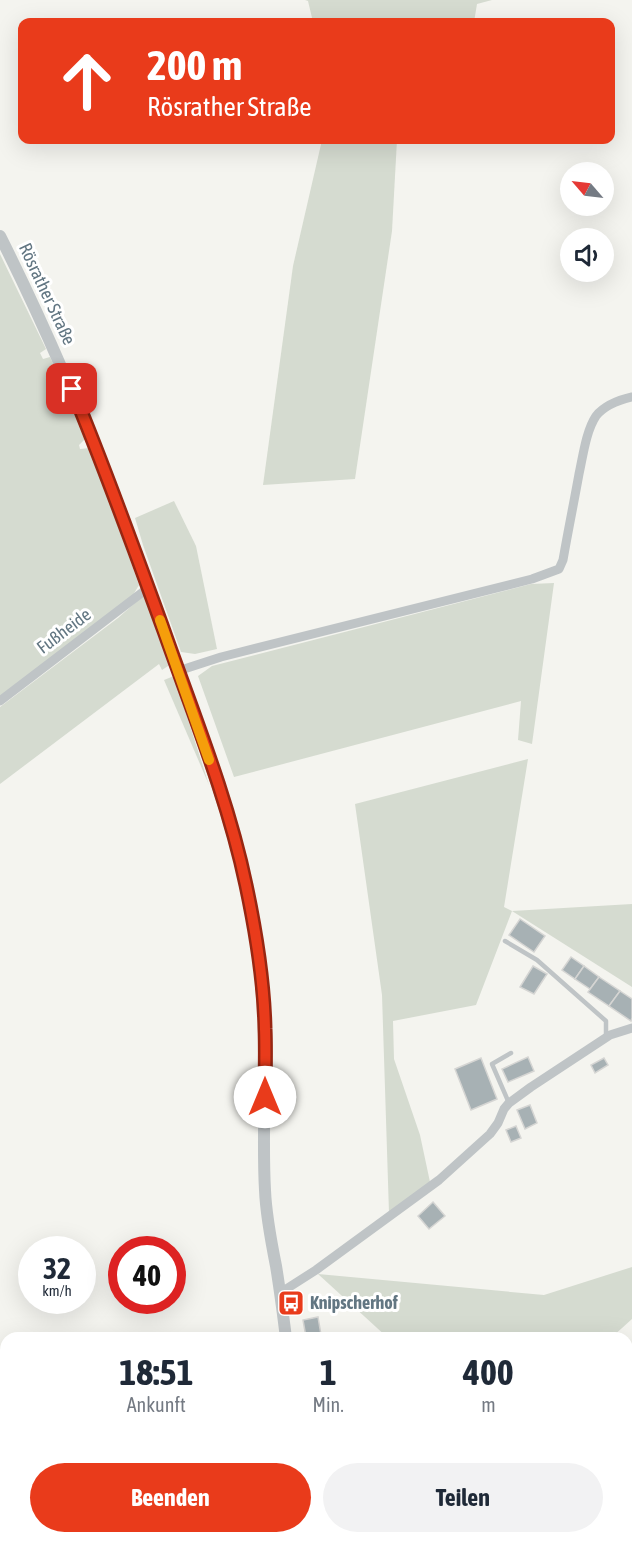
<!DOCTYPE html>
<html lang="de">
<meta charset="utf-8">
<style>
body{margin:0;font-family:"Asap Condensed",sans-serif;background:#f2f2f3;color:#1f2937;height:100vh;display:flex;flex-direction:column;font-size:22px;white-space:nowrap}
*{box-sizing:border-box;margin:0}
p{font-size:20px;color:#747a83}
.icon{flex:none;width:33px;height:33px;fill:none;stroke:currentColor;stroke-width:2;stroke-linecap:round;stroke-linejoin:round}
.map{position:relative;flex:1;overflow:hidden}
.details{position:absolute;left:0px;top:1332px;width:633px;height:212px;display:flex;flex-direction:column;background:#fff;border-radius:18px 18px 0 0;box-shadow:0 6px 24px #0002}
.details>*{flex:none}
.hud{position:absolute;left:18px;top:18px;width:597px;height:126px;border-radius:12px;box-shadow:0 6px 24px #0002;background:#e93b1b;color:#fff;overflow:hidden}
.needle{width:39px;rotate:298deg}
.buttons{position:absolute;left:560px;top:162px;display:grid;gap:12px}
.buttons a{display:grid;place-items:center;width:54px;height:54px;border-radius:50%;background:#fff;box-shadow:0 6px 24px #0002;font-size:30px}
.speed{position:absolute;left:18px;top:1236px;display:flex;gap:12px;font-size:30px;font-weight:700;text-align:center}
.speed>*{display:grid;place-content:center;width:78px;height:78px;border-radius:50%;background:#fff;box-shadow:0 6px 24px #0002;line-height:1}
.speed small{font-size:15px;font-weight:400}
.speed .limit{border:9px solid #d22;background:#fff;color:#111}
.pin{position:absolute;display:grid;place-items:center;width:51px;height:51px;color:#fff;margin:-26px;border-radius:12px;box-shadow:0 3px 9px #0006}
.me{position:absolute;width:66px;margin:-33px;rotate:0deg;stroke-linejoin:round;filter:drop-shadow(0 0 4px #0008)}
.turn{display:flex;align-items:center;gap:21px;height:126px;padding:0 30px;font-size:27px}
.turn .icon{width:78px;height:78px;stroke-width:2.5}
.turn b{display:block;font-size:42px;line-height:51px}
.eta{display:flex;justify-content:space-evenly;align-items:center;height:102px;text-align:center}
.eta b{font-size:36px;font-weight:700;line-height:42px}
.button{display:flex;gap:12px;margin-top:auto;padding:12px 30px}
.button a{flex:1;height:69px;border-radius:36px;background:#e93b1b;color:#fff;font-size:24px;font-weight:700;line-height:69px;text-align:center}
.button a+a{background:#f2f2f3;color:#1f2937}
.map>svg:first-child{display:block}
.green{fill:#d5dbd0}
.building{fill:#a7b1b4;stroke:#d5d5d3;stroke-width:1.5}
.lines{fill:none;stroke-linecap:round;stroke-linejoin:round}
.service{stroke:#bfc4c6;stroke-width:4.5}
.minor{stroke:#bfc4c6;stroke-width:9}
.tertiary{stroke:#bfc4c6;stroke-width:12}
.route-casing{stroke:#972612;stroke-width:15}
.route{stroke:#e93b1b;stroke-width:10}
.slow{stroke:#f59e0b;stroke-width:10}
.labels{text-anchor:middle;stroke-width:6;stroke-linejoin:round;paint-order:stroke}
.street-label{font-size:18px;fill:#627682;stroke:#fff}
.poi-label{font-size:18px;font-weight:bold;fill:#627682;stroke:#fff;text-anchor:start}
</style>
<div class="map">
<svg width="632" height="1543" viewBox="0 0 632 1543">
<rect width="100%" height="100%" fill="#f4f4ef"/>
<g class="green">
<polygon points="305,0 492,0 477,4 474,22 313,22 308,1"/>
<polygon points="322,140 397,140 392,231 355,479 263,485 293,266"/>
<polygon points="0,254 46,349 40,353 43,359 50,357 86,438 79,445 80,449 90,448 139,585 133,595 0,697"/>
<polygon points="174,501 196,546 217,649 195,654 181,652 143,545 135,518"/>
<polygon points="554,583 532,744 518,740 521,701 234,777 198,676 212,666 531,584"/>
<polygon points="144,595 171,664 162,670 159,664 0,784 0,707 118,618"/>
<polygon points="174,676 209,785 164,680"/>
<polygon points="528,759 504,907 512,911 632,904 632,987 512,911 476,1005 393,1021 394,1059 420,1135 430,1182 389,1213 382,995 355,804"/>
<polygon points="632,1267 632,1319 611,1338 388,1338 318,1274 544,1295"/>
<polygon points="22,1538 193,1538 186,1543 17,1543"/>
</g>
<g class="building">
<polygon points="520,919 545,936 534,952 509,935"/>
<polygon points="571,957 584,966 575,979 562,970"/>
<polygon points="533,966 547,974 534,994 520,987"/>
<polygon points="584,966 599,977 590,989 575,979"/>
<polygon points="599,977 620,991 609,1006 588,992"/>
<polygon points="620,991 632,999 632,1018 631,1021 609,1006"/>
<polygon points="528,1057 534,1071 508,1082 502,1069"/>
<polygon points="481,1058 497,1099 471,1110 455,1069"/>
<polygon points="604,1058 608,1065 595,1073 591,1065"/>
<polygon points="530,1105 537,1123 525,1129 517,1110"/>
<polygon points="516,1126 521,1138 511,1142 506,1130"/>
<polygon points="433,1202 445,1216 429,1229 418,1216"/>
<polygon points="318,1317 321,1335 317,1335 318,1338 306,1337 303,1320"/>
<polygon points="240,1538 257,1538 241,1542"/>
<polygon points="334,1538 340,1538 342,1543 325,1543 324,1540"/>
</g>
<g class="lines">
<g class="service">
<polyline points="505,941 537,960 606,1021 606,1037"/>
<polyline points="509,1103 492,1064 511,1053"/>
</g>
<g class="minor">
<path d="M178 671 221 657 532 579 559 569 563 560C568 531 574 502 579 474 583 456 586 431 596 416 605 405 619 400 632 397"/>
<polyline points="0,701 148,588"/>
<polyline points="280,1293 316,1270 439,1180 490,1134 498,1123 504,1109 509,1103 531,1087 610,1035 632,1028"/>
</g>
<g class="tertiary">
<path d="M0 236C88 411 153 596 216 781 243 862 263 945 265 1030 266 1083 262 1137 265 1190 266 1215 271 1241 276 1266 280 1290 283 1314 286 1338"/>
<polyline points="289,1538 290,1543"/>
</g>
</g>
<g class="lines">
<defs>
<path id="route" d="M72 389C105 468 134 549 164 631 193 713 228 799 246 885 256 932 264 981 265 1029 266 1051 265 1074 265 1097"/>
</defs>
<use href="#route" class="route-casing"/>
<use href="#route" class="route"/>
<polyline class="slow" points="160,620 209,760"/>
</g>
<defs>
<symbol id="bus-square" viewBox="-11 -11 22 22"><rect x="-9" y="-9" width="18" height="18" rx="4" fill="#e93b1b" stroke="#fff"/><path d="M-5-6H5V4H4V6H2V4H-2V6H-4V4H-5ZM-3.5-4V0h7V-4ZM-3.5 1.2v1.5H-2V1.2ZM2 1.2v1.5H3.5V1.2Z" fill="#fff"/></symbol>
</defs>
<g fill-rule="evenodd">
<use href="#bus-square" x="276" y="1288" width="30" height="30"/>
</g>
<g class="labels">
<g class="street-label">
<text transform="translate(47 294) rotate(65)" y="6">Rösrather Straße</text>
<text transform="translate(64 631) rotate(-37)" y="6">Fußheide</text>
</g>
<g class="poi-label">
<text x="310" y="1309">Knipscherhof</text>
</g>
</g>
</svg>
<div class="buttons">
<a><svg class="needle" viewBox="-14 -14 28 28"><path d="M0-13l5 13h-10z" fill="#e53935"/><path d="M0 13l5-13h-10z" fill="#747a83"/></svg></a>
<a><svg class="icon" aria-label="sound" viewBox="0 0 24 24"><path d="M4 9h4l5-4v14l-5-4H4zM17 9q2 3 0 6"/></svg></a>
</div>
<div class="speed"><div>32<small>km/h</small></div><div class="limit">40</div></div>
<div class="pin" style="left:72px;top:389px;background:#d93025"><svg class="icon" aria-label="arrive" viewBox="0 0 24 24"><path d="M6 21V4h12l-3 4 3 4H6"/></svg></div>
<svg class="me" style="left:265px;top:1097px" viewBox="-20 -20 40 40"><circle r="19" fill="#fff"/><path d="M0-13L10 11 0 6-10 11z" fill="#e93b1b"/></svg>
<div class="hud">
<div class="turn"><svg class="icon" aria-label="ahead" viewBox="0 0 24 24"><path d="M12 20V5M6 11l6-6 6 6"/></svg><div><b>200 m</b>Rösrather Straße</div></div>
</div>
<section class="details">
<div class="eta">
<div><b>18:51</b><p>Ankunft</p></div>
<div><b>1</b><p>Min.</p></div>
<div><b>400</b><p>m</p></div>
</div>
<div class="button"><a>Beenden</a><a>Teilen</a></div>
</section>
</div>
